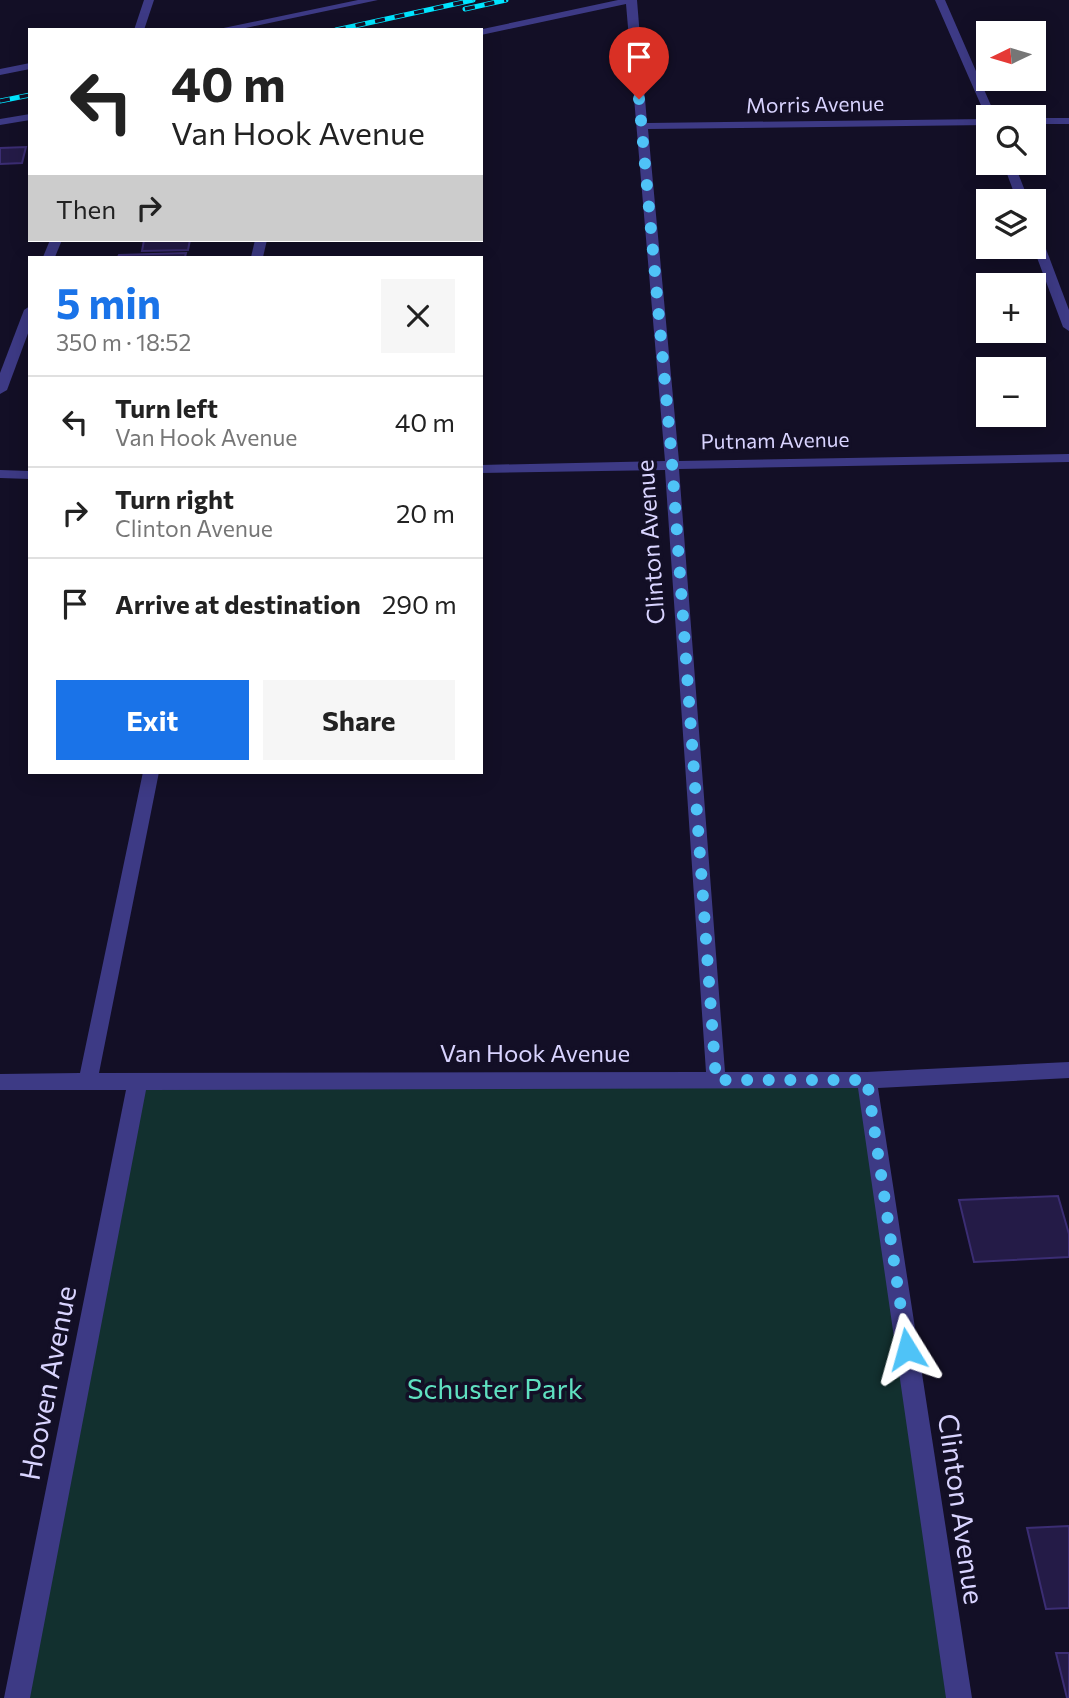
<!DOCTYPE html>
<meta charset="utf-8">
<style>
body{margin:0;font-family:Commissioner,sans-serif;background:#f6f6f6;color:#222;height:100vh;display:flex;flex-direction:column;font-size:26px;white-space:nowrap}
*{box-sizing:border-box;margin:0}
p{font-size:23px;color:#767676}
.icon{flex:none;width:38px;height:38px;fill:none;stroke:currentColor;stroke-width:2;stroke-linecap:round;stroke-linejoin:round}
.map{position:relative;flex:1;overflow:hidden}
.drawer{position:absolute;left:28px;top:256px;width:455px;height:518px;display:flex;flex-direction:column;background:#fff;border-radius:0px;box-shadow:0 4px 18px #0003}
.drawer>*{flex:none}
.top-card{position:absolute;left:28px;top:28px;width:455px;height:214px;border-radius:0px;box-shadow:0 4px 18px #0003;background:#fff;color:#222;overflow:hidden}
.needle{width:46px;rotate:265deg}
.tools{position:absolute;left:976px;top:21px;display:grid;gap:14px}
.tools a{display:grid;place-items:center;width:70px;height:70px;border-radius:0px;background:#fff;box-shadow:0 4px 18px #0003;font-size:35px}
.pin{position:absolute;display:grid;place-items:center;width:60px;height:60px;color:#fff;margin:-72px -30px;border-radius:50% 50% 50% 0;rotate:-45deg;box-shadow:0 0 7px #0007}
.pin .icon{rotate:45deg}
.me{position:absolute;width:77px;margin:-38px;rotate:352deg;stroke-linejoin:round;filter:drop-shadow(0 0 5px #0008)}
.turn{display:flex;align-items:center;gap:24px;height:147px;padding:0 28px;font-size:32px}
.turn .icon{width:91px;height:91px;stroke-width:2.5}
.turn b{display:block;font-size:49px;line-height:60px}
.then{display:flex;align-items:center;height:66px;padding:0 28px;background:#0003;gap:14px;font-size:26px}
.round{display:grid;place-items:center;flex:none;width:74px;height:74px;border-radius:0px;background:#f6f6f6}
.headline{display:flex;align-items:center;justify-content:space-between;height:119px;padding:0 28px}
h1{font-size:42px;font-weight:700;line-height:52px;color:#1a73e8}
.primary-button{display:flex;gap:14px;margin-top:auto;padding:14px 28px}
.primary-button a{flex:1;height:80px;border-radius:0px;background:#1a73e8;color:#fff;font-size:28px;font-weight:700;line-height:80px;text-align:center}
.primary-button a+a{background:#f6f6f6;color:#222}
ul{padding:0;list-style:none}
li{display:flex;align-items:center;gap:21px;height:91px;padding:0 28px;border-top:2px solid #e0e0e0}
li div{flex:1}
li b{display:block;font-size:26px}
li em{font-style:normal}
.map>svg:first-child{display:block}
.green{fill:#12302f}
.building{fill:#241b47;stroke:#3b2d73;stroke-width:2}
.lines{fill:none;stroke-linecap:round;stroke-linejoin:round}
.service{fill:#3d3a85;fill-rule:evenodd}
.minor{fill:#3d3a85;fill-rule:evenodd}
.rail-casing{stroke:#00e5ff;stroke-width:5}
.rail{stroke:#130f26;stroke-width:3.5;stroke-dasharray:10;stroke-linecap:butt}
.route{stroke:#4fc3f7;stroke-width:12;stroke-dasharray:0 21.6}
.labels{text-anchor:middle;stroke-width:7;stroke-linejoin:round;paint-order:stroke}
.far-street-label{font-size:21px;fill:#d9d4ff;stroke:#130f26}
.street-label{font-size:24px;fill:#d9d4ff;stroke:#130f26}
.near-street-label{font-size:28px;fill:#d9d4ff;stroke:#130f26}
.near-park-label{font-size:28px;fill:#5fe0c0;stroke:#130f26}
</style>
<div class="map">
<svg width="1069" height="1698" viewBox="0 0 1069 1698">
<rect width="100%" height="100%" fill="#130f26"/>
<polygon class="green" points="138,1080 867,1080 959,1698 17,1698"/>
<g class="building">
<polygon points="26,147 22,163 0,164 0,148"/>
<polygon points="144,240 190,240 188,250 142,251"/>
<polygon points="186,253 185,257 118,257 119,255"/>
<polygon points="1058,1196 1069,1234 1069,1257 974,1262 959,1200"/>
<polygon points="1069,1526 1069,1608 1046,1609 1027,1528"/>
<polygon points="1056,1653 1069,1653 1069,1698 1067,1698"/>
</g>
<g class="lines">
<g class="service">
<polygon points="144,0 154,0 144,30 134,30"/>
<polygon points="50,240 62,240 55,257 43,257"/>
<polygon points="30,306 30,328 7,390 0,394 0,373 24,310"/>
</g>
<g class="minor">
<polygon points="358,0 378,0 236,30 214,30"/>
<polygon points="618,0 637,0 647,123 987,119 935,0 945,0 996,117 989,117 989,125 648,129 679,461 1069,454 1069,462 679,469 725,1072 867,1072 1069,1062 1069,1078 878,1088 972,1698 946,1698 858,1088 146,1090 30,1698 4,1698 126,1090 0,1090 0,1074 80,1073 143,772 159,772 99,1073 706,1072 665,470 481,473 481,465 665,461 626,4 481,35 481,30 478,30"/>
<polygon points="30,63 30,69 0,75 0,69"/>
<polygon points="30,114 30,120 0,125 0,119"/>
<rect x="1034" y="118" width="35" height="6"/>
<polygon points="1003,163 1014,163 1029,201 1017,201"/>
<polygon points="1034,230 1040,233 1069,310 1069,331 1063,327 1033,247"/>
<polygon points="255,240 267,240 263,257 251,257"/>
<polygon points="0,470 30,471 30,479 0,478"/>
</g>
<defs>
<g id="rail">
<polyline points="465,9 506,0"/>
<polyline points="336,30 473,0"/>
<polyline points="0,101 30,95"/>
</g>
</defs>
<use href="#rail" class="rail-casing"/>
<use href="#rail" class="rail"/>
</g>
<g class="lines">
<polyline class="route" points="639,99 671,449 716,1080 867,1080 907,1349"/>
</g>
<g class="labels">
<g class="far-street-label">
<text transform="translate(815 105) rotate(-1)" y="7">Morris Avenue</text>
<text transform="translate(775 441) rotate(-1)" y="7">Putnam Avenue</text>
</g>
<g class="street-label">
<text transform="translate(651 542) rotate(-94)" y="8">Clinton Avenue</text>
<text x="535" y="1062">Van Hook Avenue</text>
</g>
<g class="near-street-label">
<text transform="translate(48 1383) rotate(-79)" y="10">Hooven Avenue</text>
<text transform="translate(961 1509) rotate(82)" y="10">Clinton Avenue</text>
</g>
<g class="near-park-label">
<text x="495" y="1399">Schuster Park</text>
</g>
</g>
</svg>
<div class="tools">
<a><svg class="needle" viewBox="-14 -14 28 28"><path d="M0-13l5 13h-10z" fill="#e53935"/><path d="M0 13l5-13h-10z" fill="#767676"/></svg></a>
<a><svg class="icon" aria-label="search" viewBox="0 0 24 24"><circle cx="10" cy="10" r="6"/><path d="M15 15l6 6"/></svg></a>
<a><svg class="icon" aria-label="layers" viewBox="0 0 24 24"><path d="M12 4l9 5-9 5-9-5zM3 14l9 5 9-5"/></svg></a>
<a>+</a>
<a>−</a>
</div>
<div class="pin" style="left:639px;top:99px;background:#d93025"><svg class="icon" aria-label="arrive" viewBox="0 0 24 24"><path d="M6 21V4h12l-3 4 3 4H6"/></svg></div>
<svg class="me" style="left:907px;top:1349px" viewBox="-20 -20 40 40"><path d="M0-17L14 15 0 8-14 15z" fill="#4fc3f7" stroke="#fff" stroke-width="4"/></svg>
<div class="top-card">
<div class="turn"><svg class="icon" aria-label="left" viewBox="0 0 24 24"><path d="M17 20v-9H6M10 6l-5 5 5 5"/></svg><div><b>40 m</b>Van Hook Avenue</div></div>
<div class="then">Then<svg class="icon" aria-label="right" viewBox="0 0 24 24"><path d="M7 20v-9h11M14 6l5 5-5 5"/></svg></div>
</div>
<section class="drawer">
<div class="headline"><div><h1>5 min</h1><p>350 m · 18:52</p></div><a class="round"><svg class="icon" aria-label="close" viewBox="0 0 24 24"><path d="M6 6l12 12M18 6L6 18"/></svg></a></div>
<ul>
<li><svg class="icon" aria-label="left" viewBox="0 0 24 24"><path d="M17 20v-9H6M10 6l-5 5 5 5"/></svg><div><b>Turn left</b><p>Van Hook Avenue</p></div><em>40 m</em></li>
<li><svg class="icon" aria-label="right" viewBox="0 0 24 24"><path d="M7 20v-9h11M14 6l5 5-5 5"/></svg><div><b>Turn right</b><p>Clinton Avenue</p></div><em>20 m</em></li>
<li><svg class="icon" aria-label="arrive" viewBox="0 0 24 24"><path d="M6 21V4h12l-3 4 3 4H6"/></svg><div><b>Arrive at destination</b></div><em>290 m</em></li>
</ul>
<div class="primary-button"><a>Exit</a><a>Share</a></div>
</section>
</div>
